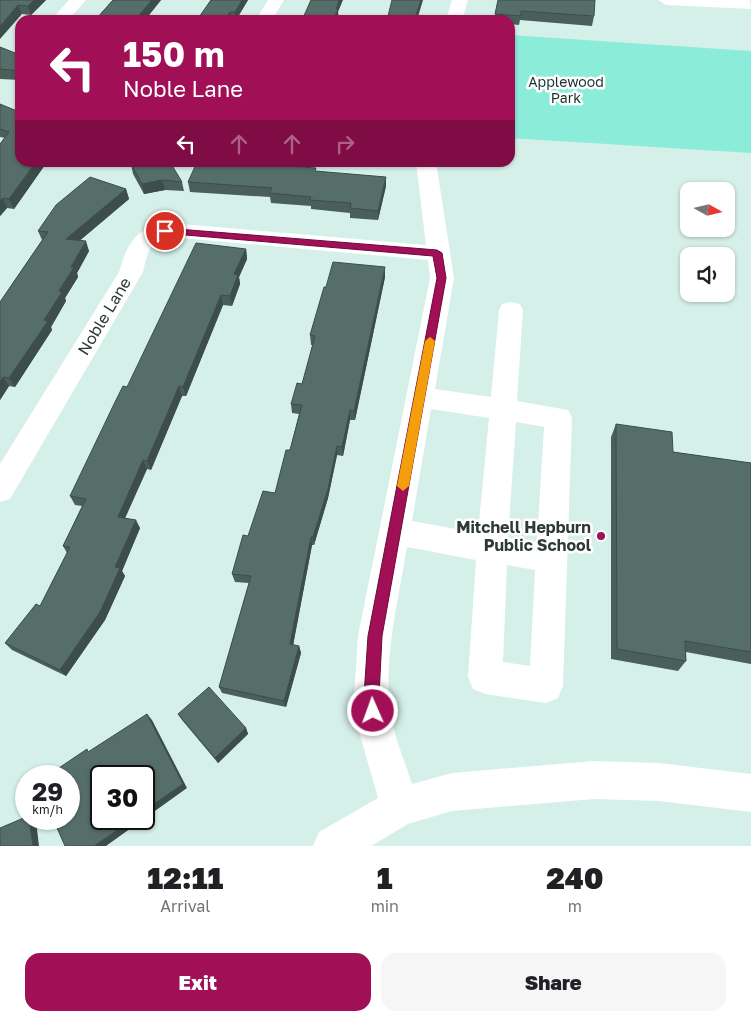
<!DOCTYPE html>
<style>
body{margin:0;font-family:"Golos Text",sans-serif;background:#f6f6f6;color:#202124;height:100vh;display:flex;flex-direction:column;font-size:19px;white-space:nowrap}
*{box-sizing:border-box;margin:0}
p{font-size:16px;color:#757577}
.icon{flex:none;width:28px;height:28px;fill:none;stroke:currentColor;stroke-width:2;stroke-linecap:round;stroke-linejoin:round}
.map{position:relative;height:846px;overflow:hidden}
.drawer{display:flex;flex-direction:column;background:#fff;flex:1}
.drawer>*{flex:none}
.top-card{position:absolute;left:15px;top:15px;width:500px;height:152px;border-radius:15px;box-shadow:0 1px 4px #0004;background:#a11057;color:#fff;overflow:hidden}
.needle{width:32px;rotate:98deg}
.fabs{position:absolute;left:680px;top:182px;display:grid;gap:10px}
.fabs a{display:grid;place-items:center;width:55px;height:55px;border-radius:10px;background:#fff;box-shadow:0 1px 4px #0004;font-size:25px}
.speed{position:absolute;left:15px;top:765px;display:flex;gap:10px;font-size:25px;font-weight:700;text-align:center}
.speed>*{display:grid;place-content:center;width:65px;height:65px;border-radius:50%;background:#fff;box-shadow:0 1px 4px #0004;line-height:1}
.speed small{font-size:12px;font-weight:400}
.speed .limit{border:2px solid #111;border-radius:8px;background:#fff;color:#111}
.pin{position:absolute;display:grid;place-items:center;width:42px;height:42px;color:#fff;margin:-21px;border:2px solid #fff;border-radius:50%;box-shadow:0 1px 5px #0007}
.me{position:absolute;width:55px;margin:-28px;rotate:358deg;stroke-linejoin:round;filter:drop-shadow(0 0 4px #0008)}
.turn{display:flex;align-items:center;gap:18px;height:105px;padding:0 25px;font-size:22px}
.turn .icon{width:65px;height:65px;stroke-width:2.5}
.turn b{display:block;font-size:35px;line-height:42px}
.lanes{display:flex;align-items:center;height:48px;padding:0 25px;background:#0003;justify-content:center;gap:25px;direction:ltr}
.lanes .off{opacity:.35}
.eta{display:flex;justify-content:space-evenly;align-items:center;height:85px;text-align:center}
.eta b{font-size:30px;font-weight:800;line-height:35px}
.button{display:flex;gap:10px;margin-top:auto;padding:10px 25px}
.button a{flex:1;height:58px;border-radius:15px;background:#a11057;color:#fff;font-size:20px;font-weight:800;line-height:58px;text-align:center}
.button a+a{background:#f6f6f6;color:#202124}
.map>svg:first-child{display:block}
.green{fill:#8bedd9}
.lines{fill:none;stroke-linecap:round;stroke-linejoin:round}
.minor{fill:#fff;fill-rule:evenodd}
.wall{fill:#4a5f5a}
.shaded-wall{fill:#3c4d4a}
.building{fill:#566e69;stroke:#3c4d4a}
.route{fill:#a11057;stroke:#690a39}
.slow{fill:#f59e0b}
.poi-dot{fill:#a11057;stroke:#fff;stroke-width:2}
.labels{text-anchor:middle;stroke-width:5;stroke-linejoin:round;paint-order:stroke}
.far-park-label{font-size:14px;fill:#19312c;stroke:#fff}
.street-label{font-size:16px;fill:#2f3a37;stroke:#fff}
.poi-label{font-size:16px;font-weight:bold;fill:#2f3a37;stroke:#fff;text-anchor:end}
</style>
<div class="map">
<svg width="751" height="846" viewBox="0 0 751 846">
<rect width="100%" height="100%" fill="#d5f0e9"/>
<polygon class="green" points="510,35 751,51 751,153 510,138"/>
<g class="lines">
<g class="minor">
<polygon points="69,0 86,0 68,20 51,20"/>
<polygon points="268,0 284,0 272,20 256,20"/>
<polygon points="452,0 468,0 462,20 446,20"/>
<polygon points="658,0 750,0 751,9 666,5"/>
<path d="M416 162H436L454 278 435 389 491 397 499 310 502 304 511 302 520 304 523 310 517 401 568 410 572 418 563 686 558 698 546 703 485 694 473 689 468 677 476 560 407 547C398 601 380 672 393 726 398 746 406 765 412 784L452 773 594 761 659 763 751 774V812L659 801 594 799 452 811 408 824 371 846H313L319 832 378 798 357 725 354 696 358 636 430 278 428 260 181 238C152 238 149 245 143 272L10 499 0 502V464L119 272C130 234 141 224 181 224L426 245ZM431 409 489 418 478 533 412 521ZM516 422 544 427 537 542 508 538ZM507 565 535 570 530 666 503 662Z"/>
</g>
</g>
<g class="wall">
<polygon points="0,0 46,0 31,15 22,14"/>
<polygon points="113,0 161,0 145,20 97,20 97,18"/>
<polygon points="211,0 248,0 236,20 197,20"/>
<polygon points="498,0 594,16 592,26 520,20 519,25 510,24 510,20 494,20"/>
<polygon points="0,47 20,55 20,80 0,79"/>
<polygon points="0,104 20,162 47,162 14,209 7,208 0,216 0,144 5,138 0,137"/>
<polygon points="131,164 182,182 184,191 165,190 144,194 133,174"/>
<polygon points="276,165 316,171 386,186 378,220 350,218 350,213 311,209 311,206 271,203 270,197 190,192 188,182"/>
<polygon points="126,189 129,199 80,240 89,251 77,273 78,277 65,298 66,301 51,327 52,330 15,387 9,386 0,400 0,302 42,240 38,231"/>
<polygon points="246,249 247,259 239,277 240,284 232,306 223,305 186,396 182,396 151,470 147,469 125,518 140,528 122,571 125,576 105,620 66,676 12,650 5,643 40,606 67,553 63,546 82,506 75,505 70,496 127,387"/>
<polygon points="385,277 355,420 350,420 343,456 337,455 328,498 314,545 312,545 293,645 299,646 301,653 286,707 222,693 219,687 249,583 235,582 232,574 248,536 275,493 290,450 299,414 292,413 291,404 302,384 313,345 311,345 310,335 326,287"/>
<polygon points="616,424 673,452 751,463 751,664 686,652 686,661 678,671 611,659 611,437"/>
<polygon points="178,714 246,728 248,734 218,763 182,720"/>
</g>
<g class="shaded-wall">
<polygon points="34,0 46,0 31,15 28,6"/>
<polygon points="152,0 161,0 145,20 135,20"/>
<polygon points="242,0 248,0 236,20 235,12"/>
<polygon points="339,0 343,0 338,12 339,18 338,20 333,20"/>
<polygon points="421,0 423,0 417,20 414,20"/>
<polygon points="18,5 22,14 0,39 0,26"/>
<polygon points="230,12 231,20 225,20"/>
<polygon points="36,162 47,162 14,209 9,199"/>
<polygon points="386,177 386,186 378,220 378,211"/>
<polygon points="162,180 165,190 144,194 142,184"/>
<polygon points="126,189 129,199 70,249 66,239"/>
<polygon points="3,198 7,208 0,216 0,201"/>
<polygon points="86,241 89,251 77,273 78,277 65,298 66,301 51,327 52,330 15,387 9,378 44,320 71,267"/>
<polygon points="246,249 247,259 239,277 240,284 232,306 230,296 234,274"/>
<polygon points="385,267 385,277 355,420 354,411"/>
<polygon points="221,295 223,305 186,396 183,387"/>
<polygon points="3,377 9,386 0,400 0,382"/>
<polygon points="179,386 182,396 151,470 147,461"/>
<polygon points="350,410 350,420 343,456 342,447"/>
<polygon points="337,446 337,455 328,498 314,545 313,537"/>
<polygon points="143,460 147,469 122,525 118,517"/>
<polygon points="136,520 140,528 122,571 125,576 105,620 66,676 60,670 115,567"/>
<polygon points="311,537 312,545 292,651 290,644"/>
<polygon points="299,646 301,653 286,707 284,701"/>
<polygon points="147,714 152,720 187,788 106,846 94,846 133,819 144,819"/>
<polygon points="246,728 248,734 218,763 215,758"/>
<polygon points="29,819 33,819 36,821 39,846 33,846"/>
</g>
<g class="building">
<polygon points="0,0 34,0 28,6 18,5 0,26"/>
<polygon points="113,0 152,0 135,20 122,20 97,18"/>
<polygon points="211,0 242,0 235,12 230,12 225,20 197,20"/>
<polygon points="311,0 339,0 336,9 338,9 333,20 302,20"/>
<polygon points="392,0 421,0 414,20 387,20"/>
<polygon points="498,0 595,0 594,16 521,11 521,16 495,14"/>
<polygon points="0,47 20,55 20,71 0,69"/>
<polygon points="0,104 17,111 20,110 20,162 36,162 9,199 3,198 0,201 0,144 9,132 0,129"/>
<polygon points="138,162 170,162 182,182 162,180 142,184 131,164"/>
<polygon points="197,162 274,162 273,165 316,168 315,171 386,177 378,211 350,208 351,203 310,200 311,197 269,193 272,188 188,182"/>
<polygon points="90,177 126,189 66,239 86,241 71,267 74,267 59,291 62,292 44,320 48,321 9,378 3,377 0,382 0,302 48,232 38,231 56,205"/>
<polygon points="196,243 246,249 234,274 238,275 230,296 221,295 183,387 179,386 147,461 143,460 118,517 136,520 115,567 120,568 100,612 60,670 5,643 36,604 40,606 70,547 63,546 86,499 70,496 115,402 123,386 127,387"/>
<polygon points="333,262 385,267 354,411 350,410 342,447 337,446 328,489 313,537 311,537 290,644 299,646 284,701 219,687 251,576 232,574 243,535 248,536 263,491 275,493 286,450 290,450 302,405 291,404 297,383 302,384 315,336 310,335 324,287 326,287"/>
<polygon points="616,424 672,432 673,452 751,463 751,652 685,641 686,661 617,649"/>
<polygon points="209,687 246,728 215,758 178,714"/>
<polygon points="147,714 183,784 144,811 144,776 101,776 101,819 133,819 94,846 65,846 53,819 69,819 69,776 47,776 87,749 88,752"/>
<polygon points="26,817 26,819 29,819 33,846 0,846 0,828"/>
</g>
<polygon class="route" points="165,228 437,250 442,253 446,278 382,636 379,696 380,711 378,716 373,718 368,716 364,696 368,636 437,278 433,256 162,233 162,229"/>
<polygon class="slow" points="430,337 435,341 409,486 403,491 397,486 425,341"/>
<circle class="poi-dot" cx="601" cy="536" r="5"/>
<g class="labels">
<g class="far-park-label">
<text x="566" y="87">Applewood<tspan x="566" dy="16">Park</tspan></text>
</g>
<g class="street-label">
<text transform="translate(104 316) rotate(-59)" y="6">Noble Lane</text>
</g>
<g class="poi-label">
<text x="591" y="533">Mitchell Hepburn<tspan x="591" dy="18">Public School</tspan></text>
</g>
</g>
</svg>
<div class="fabs">
<a><svg class="needle" viewBox="-14 -14 28 28"><path d="M0-13l5 13h-10z" fill="#e53935"/><path d="M0 13l5-13h-10z" fill="#757577"/></svg></a>
<a><svg class="icon" aria-label="sound" viewBox="0 0 24 24"><path d="M4 9h4l5-4v14l-5-4H4zM17 9q2 3 0 6"/></svg></a>
</div>
<div class="speed"><div>29<small>km/h</small></div><div class="limit">30</div></div>
<div class="pin" style="left:165px;top:231px;background:#d93025"><svg class="icon" aria-label="arrive" viewBox="0 0 24 24"><path d="M6 21V4h12l-3 4 3 4H6"/></svg></div>
<svg class="me" style="left:373px;top:711px" viewBox="-20 -20 40 40"><circle r="17" fill="#a11057" stroke="#fff" stroke-width="3"/><path d="M0-11L8 9 0 5-8 9z" fill="#fff"/></svg>
<div class="top-card">
<div class="turn"><svg class="icon" aria-label="left" viewBox="0 0 24 24"><path d="M17 20v-9H6M10 6l-5 5 5 5"/></svg><div><b>150 m</b>Noble Lane</div></div>
<div class="lanes"><svg class="icon" aria-label="left" viewBox="0 0 24 24"><path d="M17 20v-9H6M10 6l-5 5 5 5"/></svg><svg class="icon off" aria-label="ahead" viewBox="0 0 24 24"><path d="M12 20V5M6 11l6-6 6 6"/></svg><svg class="icon off" aria-label="ahead" viewBox="0 0 24 24"><path d="M12 20V5M6 11l6-6 6 6"/></svg><svg class="icon off" aria-label="right" viewBox="0 0 24 24"><path d="M7 20v-9h11M14 6l5 5-5 5"/></svg></div>
</div>
</div>
<section class="drawer">
<div class="eta">
<div><b>12:11</b><p>Arrival</p></div>
<div><b>1</b><p>min</p></div>
<div><b>240</b><p>m</p></div>
</div>
<div class="button"><a>Exit</a><a>Share</a></div>
</section>
